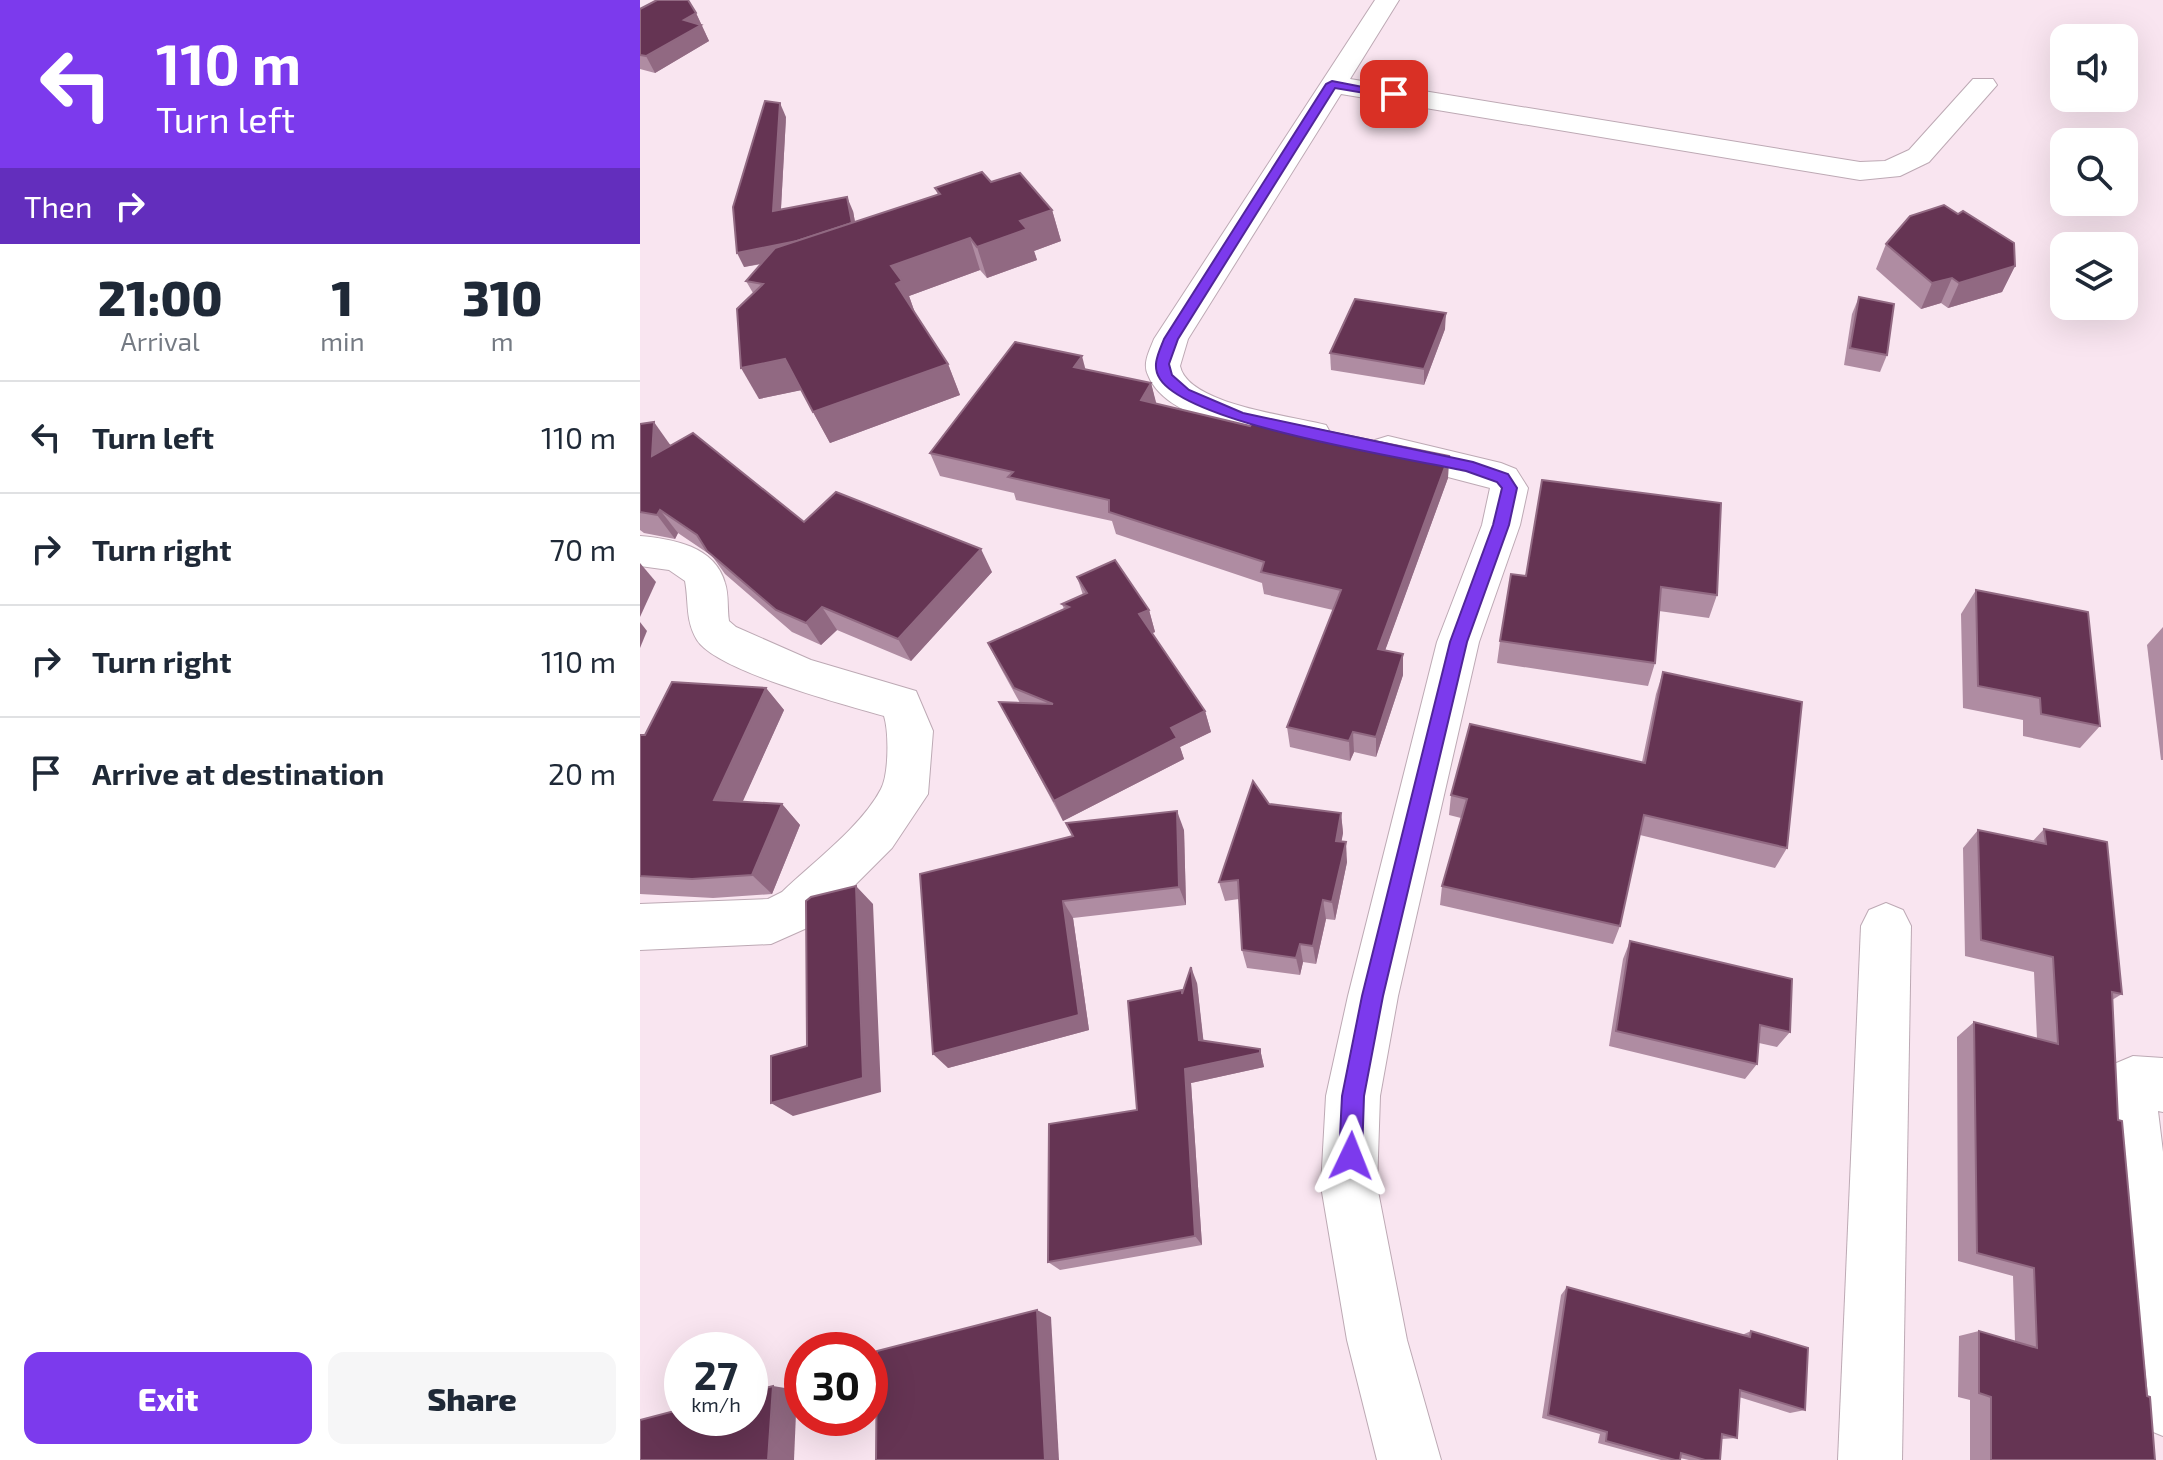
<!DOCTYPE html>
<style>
body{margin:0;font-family:"Exo 2",sans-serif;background:#f6f6f7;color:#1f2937;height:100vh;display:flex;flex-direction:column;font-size:30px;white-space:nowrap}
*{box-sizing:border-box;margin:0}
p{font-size:26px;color:#747a83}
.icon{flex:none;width:44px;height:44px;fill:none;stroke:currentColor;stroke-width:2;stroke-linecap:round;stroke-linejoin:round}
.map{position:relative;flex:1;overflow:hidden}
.sheet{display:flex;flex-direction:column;background:#fff;width:640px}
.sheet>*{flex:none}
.guide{background:#7c3aed;color:#fff;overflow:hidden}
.buttons{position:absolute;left:1410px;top:24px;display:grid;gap:16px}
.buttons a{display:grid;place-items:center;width:88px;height:88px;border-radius:16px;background:#fff;box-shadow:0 8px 32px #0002;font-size:40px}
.speed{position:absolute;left:24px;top:1332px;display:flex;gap:16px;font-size:40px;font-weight:700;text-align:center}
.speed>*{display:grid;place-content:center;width:104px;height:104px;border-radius:50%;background:#fff;box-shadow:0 8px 32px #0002;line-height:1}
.speed small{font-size:20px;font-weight:400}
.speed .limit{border:12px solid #d22;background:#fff;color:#111}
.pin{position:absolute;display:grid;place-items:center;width:68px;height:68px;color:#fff;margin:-34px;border-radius:16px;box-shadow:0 4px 12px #0006}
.me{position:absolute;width:88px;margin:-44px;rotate:2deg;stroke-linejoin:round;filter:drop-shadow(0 0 6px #0008)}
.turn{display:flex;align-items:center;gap:28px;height:168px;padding:0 24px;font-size:36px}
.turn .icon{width:104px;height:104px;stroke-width:2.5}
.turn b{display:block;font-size:56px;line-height:68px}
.then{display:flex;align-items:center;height:76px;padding:0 24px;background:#0003;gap:16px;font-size:30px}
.eta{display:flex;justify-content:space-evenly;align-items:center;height:136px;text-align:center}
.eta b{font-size:48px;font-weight:800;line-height:56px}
.button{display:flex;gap:16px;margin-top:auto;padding:16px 24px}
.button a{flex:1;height:92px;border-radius:16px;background:#7c3aed;color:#fff;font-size:32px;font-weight:800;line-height:92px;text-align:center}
.button a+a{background:#f6f6f7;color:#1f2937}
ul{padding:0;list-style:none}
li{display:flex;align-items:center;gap:24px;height:112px;padding:0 24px;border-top:2px solid #e0e1e3}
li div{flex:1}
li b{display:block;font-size:30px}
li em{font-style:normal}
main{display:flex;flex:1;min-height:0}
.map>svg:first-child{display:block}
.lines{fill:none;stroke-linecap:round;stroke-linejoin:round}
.minor-casing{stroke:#bda9b4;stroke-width:2}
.minor{fill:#fff;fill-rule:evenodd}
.wall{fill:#af8ca2}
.shaded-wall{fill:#916982}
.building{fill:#653453;stroke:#916982;stroke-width:2}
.route{fill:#7c3aed;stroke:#51269a;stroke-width:2}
</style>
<main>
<section class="sheet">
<div class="guide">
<div class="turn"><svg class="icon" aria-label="left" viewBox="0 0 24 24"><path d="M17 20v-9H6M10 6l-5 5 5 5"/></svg><div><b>110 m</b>Turn left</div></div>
<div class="then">Then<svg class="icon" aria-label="right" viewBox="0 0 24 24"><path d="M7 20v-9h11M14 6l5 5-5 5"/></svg></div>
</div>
<div class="eta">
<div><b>21:00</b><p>Arrival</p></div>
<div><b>1</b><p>min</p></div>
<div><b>310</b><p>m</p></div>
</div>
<ul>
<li><svg class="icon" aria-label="left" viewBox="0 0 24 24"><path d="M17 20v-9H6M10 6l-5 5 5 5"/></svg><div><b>Turn left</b></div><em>110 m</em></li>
<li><svg class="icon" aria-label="right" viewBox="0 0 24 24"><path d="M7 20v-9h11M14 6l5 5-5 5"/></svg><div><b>Turn right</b></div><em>70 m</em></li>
<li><svg class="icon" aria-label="right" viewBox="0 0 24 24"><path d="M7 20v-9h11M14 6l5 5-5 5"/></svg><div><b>Turn right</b></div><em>110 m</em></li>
<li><svg class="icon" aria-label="arrive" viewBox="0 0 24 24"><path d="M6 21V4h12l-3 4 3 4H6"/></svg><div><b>Arrive at destination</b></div><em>20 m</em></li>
</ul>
<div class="button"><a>Exit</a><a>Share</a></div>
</section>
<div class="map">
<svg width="1523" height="1460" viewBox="0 0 1523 1460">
<rect width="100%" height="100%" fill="#f9e5f0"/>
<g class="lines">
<defs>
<g id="minor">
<path d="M735 0H759L710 79 1220 162 1245 161 1269 150 1333 79H1353L1357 85 1289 162 1260 176 1220 180 701 94 548 339 540 366C548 405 653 416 686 425L691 434 686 443C657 451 564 423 537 406 525 399 513 388 508 375 502 363 510 350 514 339Z"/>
<polygon points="748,436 861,463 876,469 888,488 880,525 839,642 758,996 740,1096 737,1186 767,1340 801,1460 737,1460 707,1340 681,1186 686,1096 708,996 797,642 842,525 850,488 735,458 730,449 735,440"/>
<path d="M0 536C33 539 75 546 85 583 89 595 87 608 89 621L96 627 171 660 276 691 293 731 288 794 252 848 176 924 131 944 0 950V904L128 899 142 892C172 863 222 826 241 789 249 774 249 732 244 716 206 705 76 671 57 640 45 620 49 602 45 581L29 570 0 566Z"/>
<polygon points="1246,903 1263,910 1271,926 1262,1460 1198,1460 1221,926 1229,910"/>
<polygon points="1493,1056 1523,1058 1523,1112 1518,1111 1523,1152 1523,1436 1501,1427 1492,1405 1462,1092 1474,1064"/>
</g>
</defs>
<use href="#minor" class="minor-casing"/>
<use href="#minor" class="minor"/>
</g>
<g class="wall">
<polygon points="0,9 56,13 69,41 15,73 0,69"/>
<polygon points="146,117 141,209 213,211 215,222 298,195 295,188 351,182 412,210 421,241 394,251 397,260 347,278 340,270 269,296 275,313 308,364 320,395 190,443 161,390 119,399 113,293 106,281 122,264 104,267"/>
<polygon points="1246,244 1375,266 1362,292 1308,308 1301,303 1281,309 1236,269"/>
<polygon points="1219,297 1247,355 1240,372 1204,365 1212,314"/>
<polygon points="805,329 784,385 691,370 690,353"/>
<polygon points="446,370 511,383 516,404 610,426 809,456 808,478 745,650 763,675 736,757 714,752 710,761 650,747 647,727 693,610 624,594 622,583 476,534 472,521 376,500 374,493 300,476 290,453"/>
<polygon points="0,424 31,445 164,522 352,572 271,661 197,630 181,645 152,632 85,574 72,556 38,533 35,539 4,533 0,530"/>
<polygon points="902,480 1077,595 1069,618 1019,611 1015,663 1008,686 857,663 860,641 886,576"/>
<polygon points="437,577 509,610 515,632 512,633 565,711 571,732 540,747 544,759 423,821 359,702 380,703 359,665 348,643 424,609 422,604 443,595"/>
<polygon points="1336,590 1460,726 1440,748 1383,736 1383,720 1323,708 1321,614"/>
<polygon points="1523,627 1523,760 1521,760 1507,645"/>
<polygon points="1023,672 1147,848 1135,868 1000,835 980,926 973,944 800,905 802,886 821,818 809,815 811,795 1002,762 1016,694"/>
<polygon points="126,688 144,710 102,802 142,804 160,825 132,894 73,898 0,894 0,735 5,735"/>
<polygon points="629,804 701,813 703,833 701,842 707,862 695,920 686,919 676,964 663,962 660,975 607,968 602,950 599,899 585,901 579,882"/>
<polygon points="1404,829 1482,994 1472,1000 1478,1120 1515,1460 1330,1460 1330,1400 1318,1397 1319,1336 1339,1331 1375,1341 1373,1276 1318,1261 1317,1037 1334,1022 1397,1039 1394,972 1325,956 1323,848 1338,830 1392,842"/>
<polygon points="544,830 546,905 433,918 449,1030 308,1068 280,874"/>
<polygon points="990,941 1150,1032 1137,1047 1119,1043 1117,1064 1105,1079 969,1046 983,959"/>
<polygon points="557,983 563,1041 620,1049 624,1067 551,1083 562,1245 420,1270 408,1262 497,1110 543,992"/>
<polygon points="927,1287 1102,1335 1111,1331 1165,1410 1150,1413 1099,1397 1097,1438 1082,1439 1080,1460 1049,1460 1040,1458 1040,1460 1021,1460 958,1443 960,1434 902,1418 921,1295"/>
</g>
<g class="shaded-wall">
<polygon points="56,13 69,41 15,73 6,56 44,20"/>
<polygon points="140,103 146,117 140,225 133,211"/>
<polygon points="207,197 213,211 219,244 104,267 97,253"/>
<polygon points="412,210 421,241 394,251 397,260 347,278 337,247 380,221"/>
<polygon points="330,238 340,270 269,296 275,313 269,315 256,284 251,266"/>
<polygon points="1375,266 1362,292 1308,308 1319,283"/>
<polygon points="1312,278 1301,303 1281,309 1292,283"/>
<polygon points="806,313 805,329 784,385 784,369"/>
<polygon points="442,356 448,379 434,367"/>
<polygon points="145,359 162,390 119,399 101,368"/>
<polygon points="308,364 320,395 190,443 173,412"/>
<polygon points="511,383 517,406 501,400"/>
<polygon points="14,422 31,446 12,456"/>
<polygon points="809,456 808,478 738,670 738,649"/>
<polygon points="20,510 38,533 35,539 17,515"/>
<polygon points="341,549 352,572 271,661 258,639"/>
<polygon points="0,563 16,582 0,617"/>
<polygon points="182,607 197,630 181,645 166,623"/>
<polygon points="509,610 515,632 506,636 499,614"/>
<polygon points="0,622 7,631 0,648"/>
<polygon points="763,654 763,675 736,757 736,737"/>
<polygon points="126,688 144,710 94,821 74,800"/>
<polygon points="565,711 571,732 540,747 544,759 423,821 414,801 531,728"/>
<polygon points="713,732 714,752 710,761 709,741"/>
<polygon points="142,804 160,825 132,894 112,875"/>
<polygon points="537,811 544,830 546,905 539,887"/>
<polygon points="701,813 703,833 698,861 696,841"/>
<polygon points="706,842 707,862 695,920 692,902"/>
<polygon points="216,886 233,904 241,1092 153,1116 131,1103 223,1078"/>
<polygon points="683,900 686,919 676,964 673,946"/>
<polygon points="423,901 433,918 449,1030 308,1068 293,1054"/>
<polygon points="660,944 663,962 660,975 656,958"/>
<polygon points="551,967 557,983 565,1054 559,1040"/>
<polygon points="620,1049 624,1067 551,1083 562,1245 555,1236 545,1069"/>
<polygon points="397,1310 411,1317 419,1460 405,1460"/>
<polygon points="133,1386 157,1390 154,1460 128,1460"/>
</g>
<g class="building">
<polygon points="17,0 48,0 56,13 44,20 61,25 6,56 0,55 0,9"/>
<polygon points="125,101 140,103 133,211 207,197 212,223 157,241 97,253 93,207"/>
<polygon points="342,172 351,182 380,173 412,210 380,221 387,229 337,247 330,238 251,266 262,281 256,284 308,364 173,412 145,359 101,368 97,309 123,284 106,281 135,248 300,194 295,188"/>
<polygon points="1304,205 1318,214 1323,211 1374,243 1375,266 1319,283 1312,278 1292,283 1246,244 1270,216"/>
<polygon points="1219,297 1254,304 1247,355 1210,348"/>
<polygon points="715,299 806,313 784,369 690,353"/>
<polygon points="375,342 442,356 434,367 511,383 501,400 610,426 616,417 809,456 738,649 763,654 736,737 713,732 709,741 647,727 701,590 621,572 624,562 469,512 469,500 368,477 373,472 290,453"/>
<polygon points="14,422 12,456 53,433 164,522 196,492 341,549 258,639 182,607 166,623 136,610 67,551 57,535 20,510 17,515 0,512 0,424"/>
<polygon points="902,480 1081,503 1077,595 1021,587 1015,663 860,641 871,574 886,576"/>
<polygon points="475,560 509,610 499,614 565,711 531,728 537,738 414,801 359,702 413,704 374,688 348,643 429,607 422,604 447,593 437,577"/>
<polygon points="1336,590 1448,612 1460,726 1401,714 1400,698 1338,686"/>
<polygon points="1023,672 1162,702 1147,848 1004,815 980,926 802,886 827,799 811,795 830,724 1005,763"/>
<polygon points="32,682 126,688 74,800 142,804 112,875 52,879 0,876 0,735 5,735"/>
<polygon points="613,781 629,804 701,813 696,841 706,842 692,902 683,900 673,946 660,944 656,958 602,950 598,880 579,882"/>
<polygon points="537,811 539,887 423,901 439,1015 293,1054 280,874 433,836 426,823"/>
<polygon points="1404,829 1467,842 1482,994 1472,992 1478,1120 1482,1121 1507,1396 1510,1397 1515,1460 1351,1460 1351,1397 1339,1393 1339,1331 1397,1348 1394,1268 1337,1253 1334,1022 1418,1044 1413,957 1341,940 1338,830 1406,844"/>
<polygon points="216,886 223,1078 131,1103 131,1056 167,1046 166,901 171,897"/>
<polygon points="990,941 1152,979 1150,1032 1120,1025 1117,1064 976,1031"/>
<polygon points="551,967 559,1040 620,1049 620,1053 545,1069 555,1236 408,1262 409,1124 497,1110 488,1001 542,990 542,994"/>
<polygon points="927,1287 1110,1337 1111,1331 1168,1348 1165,1410 1100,1390 1097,1438 1082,1434 1080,1460 1065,1460 1041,1453 1040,1460 1035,1460 966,1441 967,1432 908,1415"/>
<polygon points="397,1310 405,1460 236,1460 237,1351"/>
<polygon points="133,1386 128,1460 0,1460 0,1420 42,1409 42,1418 110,1418 110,1392"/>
</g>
<path class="route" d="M692 81 759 94 754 98 695 88 538 339 529 364 532 375 549 390 603 413 833 462 868 474 877 488 869 525 827 642 743 996 724 1096 722 1156 719 1164 711 1167 703 1164 699 1156 702 1096 722 996 810 642 853 525 862 488 857 482 826 471C765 458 550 425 520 379 511 366 519 352 524 339L686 84Z"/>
</svg>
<div class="buttons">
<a><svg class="icon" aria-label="sound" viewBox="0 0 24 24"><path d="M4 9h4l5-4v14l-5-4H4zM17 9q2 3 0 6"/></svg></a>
<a><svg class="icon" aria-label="search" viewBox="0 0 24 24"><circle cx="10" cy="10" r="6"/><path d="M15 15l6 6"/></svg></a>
<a><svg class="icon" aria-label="layers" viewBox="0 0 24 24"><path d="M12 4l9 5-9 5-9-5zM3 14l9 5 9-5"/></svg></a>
</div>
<div class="speed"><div>27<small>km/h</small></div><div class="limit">30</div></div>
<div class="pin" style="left:754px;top:94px;background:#d93025"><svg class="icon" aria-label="arrive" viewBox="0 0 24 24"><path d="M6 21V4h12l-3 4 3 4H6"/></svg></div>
<svg class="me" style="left:711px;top:1156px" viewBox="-20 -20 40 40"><path d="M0-17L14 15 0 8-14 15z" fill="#7c3aed" stroke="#fff" stroke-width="4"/></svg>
</div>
</main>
